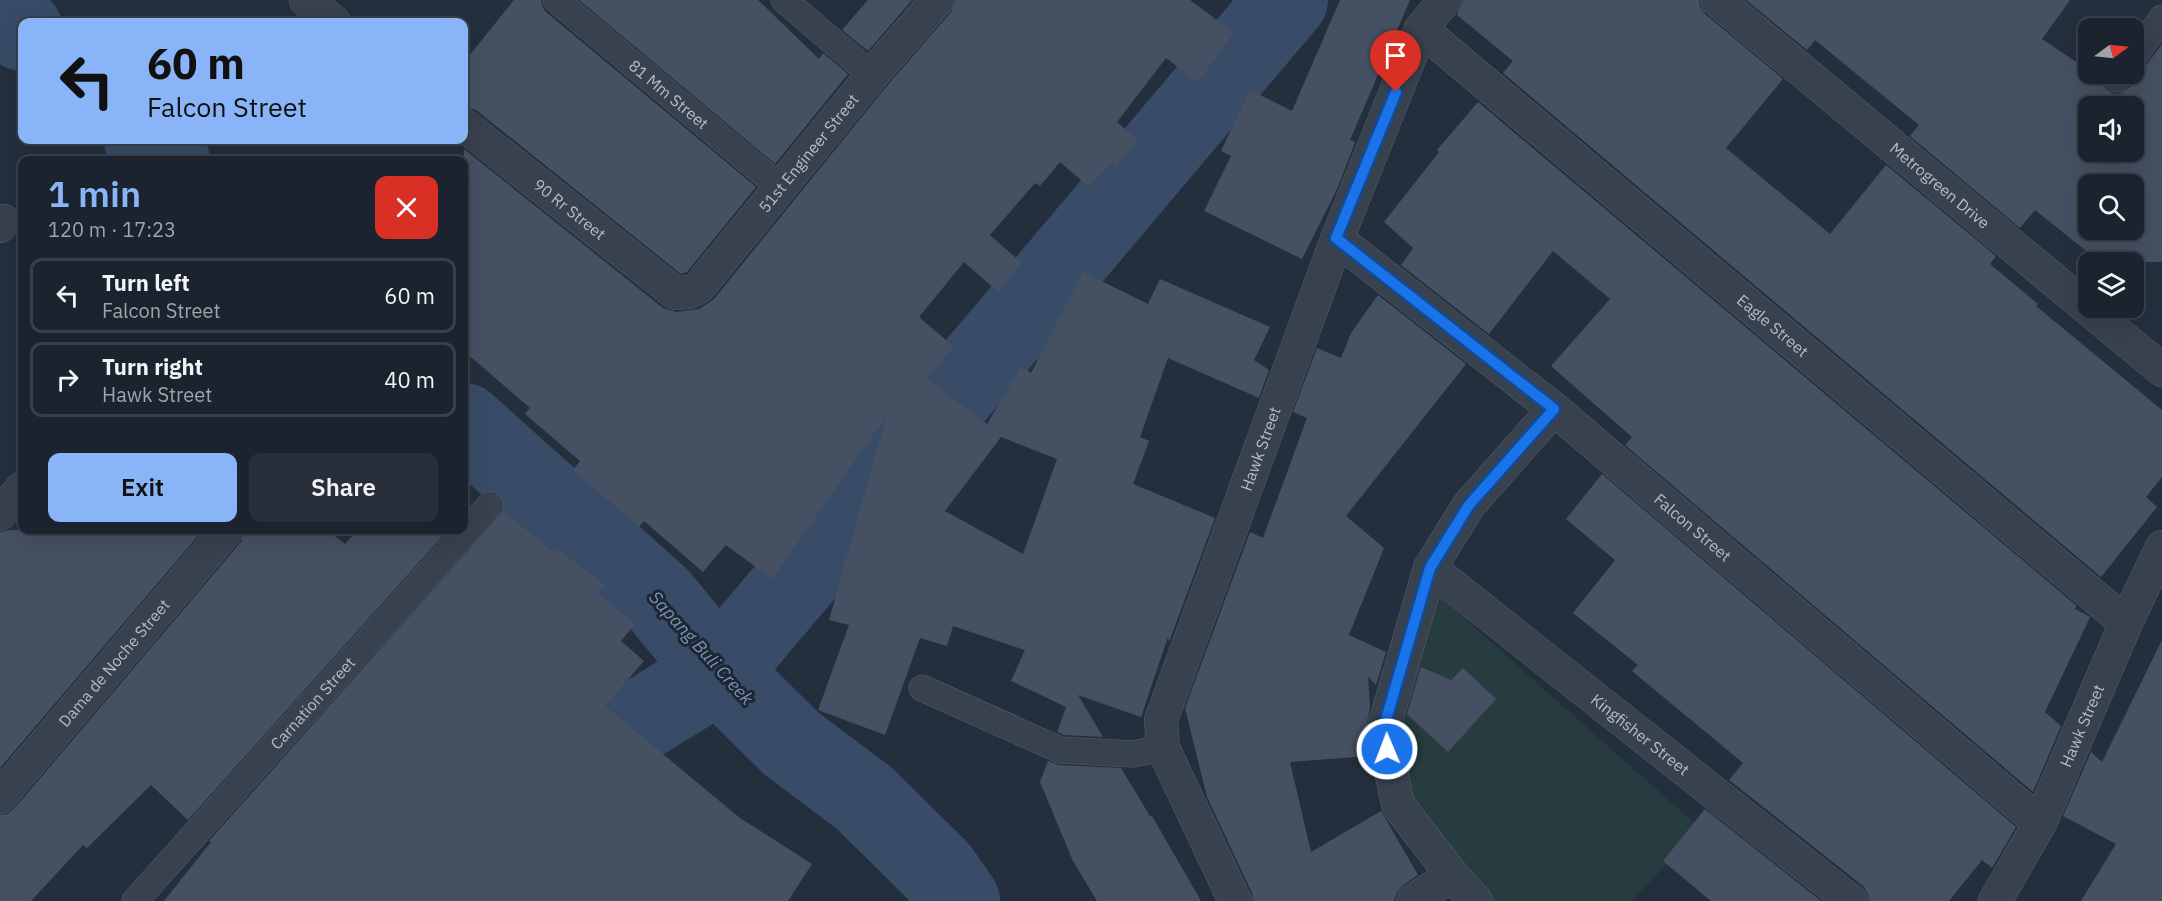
<!DOCTYPE html>
<meta charset="utf-8">
<style>
body{margin:0;font-family:"IBM Plex Sans",sans-serif;background:#282f3a;color:#f1f3f6;height:100vh;display:flex;flex-direction:column;font-size:22px;white-space:nowrap}
*{box-sizing:border-box;margin:0}
p{font-size:20px;color:#a0a4aa}
.icon{flex:none;width:33px;height:33px;fill:none;stroke:currentColor;stroke-width:2;stroke-linecap:round;stroke-linejoin:round}
.map{position:relative;flex:1;overflow:hidden}
.side{position:absolute;left:18px;top:156px;width:450px;height:378px;display:flex;flex-direction:column;background:#1b232e;border-radius:12px;box-shadow:0 6px 24px #0002,0 0 0 2px #39404a}
.side>*{flex:none}
.hud{position:absolute;left:18px;top:18px;width:450px;height:126px;border-radius:12px;box-shadow:0 6px 24px #0002,0 0 0 2px #39404a;background:#8ab4f8;color:#111;overflow:hidden}
.needle{width:39px;rotate:75deg}
.controls{position:absolute;left:2078px;top:18px;display:grid;gap:12px}
.controls a{display:grid;place-items:center;width:66px;height:66px;border-radius:12px;background:#1b232e;box-shadow:0 6px 24px #0002,0 0 0 2px #39404a;font-size:30px}
.pin{position:absolute;display:grid;place-items:center;width:51px;height:51px;color:#fff;margin:-62px -26px;border-radius:50% 50% 50% 0;rotate:-45deg;box-shadow:0 0 6px #0007}
.pin .icon{rotate:45deg}
.me{position:absolute;width:66px;margin:-33px;rotate:359deg;stroke-linejoin:round;filter:drop-shadow(0 0 4px #0008)}
.turn{display:flex;align-items:center;gap:21px;height:126px;padding:0 30px;font-size:27px}
.turn .icon{width:78px;height:78px;stroke-width:2.5}
.turn b{display:block;font-size:42px;line-height:51px}
.round{display:grid;place-items:center;flex:none;width:63px;height:63px;border-radius:12px;background:#282f3a}
.head{display:flex;align-items:center;justify-content:space-between;height:102px;padding:0 30px}
h1{font-size:36px;font-weight:600;line-height:45px;color:#8ab4f8}
.button{display:flex;gap:12px;margin-top:auto;padding:12px 30px}
.button a{flex:1;height:69px;border-radius:12px;background:#8ab4f8;color:#111;font-size:24px;font-weight:600;line-height:69px;text-align:center}
.button a+a{background:#282f3a;color:#f1f3f6}
ul{padding:0;list-style:none}
li{display:flex;align-items:center;gap:18px;height:75px;margin:0 12px 9px;padding:0 18px;border:3px solid #39404a;border-radius:12px}
li div{flex:1}
li b{display:block;font-size:22px}
li em{font-style:normal}
.map>svg:first-child{display:block}
.green{fill:#263c3f}
.lines{fill:none;stroke-linecap:round;stroke-linejoin:round}
.river{stroke:#394c67;stroke-width:82}
.building{fill:#455162;fill-rule:evenodd}
.service-casing{stroke:#565f6c;stroke-width:27}
.minor-casing{stroke:#565f6c;stroke-width:34}
.service{stroke:#38414e;stroke-width:26}
.minor{stroke:#38414e;stroke-width:33}
.route-casing{stroke:#114b97;stroke-width:15}
.route{stroke:#1a73e8;stroke-width:10}
.labels{text-anchor:middle;stroke-width:6;stroke-linejoin:round;paint-order:stroke}
.street-label{font-size:16px;fill:#b4bcc9;stroke:#1d2633}
.water-label{font-size:18px;font-style:italic;fill:#7c92b1;stroke:#1d2633}
</style>
<div class="map">
<svg width="2162" height="901" viewBox="0 0 2162 901">
<rect width="100%" height="100%" fill="#242f3e"/>
<polygon class="green" points="1438,595 1700,828 1632,901 1491,901 1411,800 1402,728"/>
<g class="lines">
<g class="river">
<polyline points="0,9 22,30"/>
<polyline points="145,140 169,160"/>
<polyline points="464,424 659,599 719,672 792,744 864,798 938,871 959,901"/>
<polyline points="473,901 535,829 597,747 719,672 1287,0"/>
</g>
</g>
<g class="building">
<polygon points="514,0 541,0 542,6 546,12 756,187 687,272 681,274 476,110 464,107 464,62"/>
<polygon points="579,0 758,0 819,59 823,53 848,74 775,164"/>
<polygon points="868,0 912,0 868,51 842,30"/>
<path d="M955 0H1190L1234 33 1198 82 1166 58 1117 122 1138 141 1116 167 1110 163 1089 187 1060 162 1040 186 1035 183 990 235 1022 263 998 292 964 262 919 317 954 347 926 378 987 424 1021 367 1031 373 1083 272 1148 304 1160 279 1270 327 1254 360 1269 370 1259 398 1168 358 1140 437 1149 441 1133 484 1215 518 1169 642 1168 637 1141 717 1078 695 1103 737 1064 735 1057 732 1066 707 1011 681 1025 650 953 626 947 646 920 638 885 735 818 710 849 625 829 620 887 415 772 579 726 545 703 572 644 521 639 527 573 470 580 461 525 414 530 408 464 351V149L663 308 676 312 699 309 714 299 886 87 951 12ZM1001 437 1057 459 1023 554 945 511Z"/>
<polygon points="1340,0 1410,0 1350,140 1355,142 1338,187 1302,259 1204,211 1231,156 1221,151 1250,90 1292,111"/>
<polygon points="1463,0 1699,0 1700,7 1705,14 1783,79 1726,148 1830,234 1886,165 1996,256 1990,264 2038,304 2036,306 2162,410 2162,477 2146,497 2157,507 2101,577 1503,73 1513,61 1457,15"/>
<path d="M1746 0H2070L2042 39 2088 70V74H2094L2102 79 2106 89 2114 94 2121 93 2133 85 2136 78 2137 72 2145 67 2162 44V262H2100L2035 210 2020 228 1910 136 1919 125 1815 40 1807 50ZM2088 106H2133V152H2088ZM2088 184H2133V230H2088Z"/>
<polygon points="1478,102 2077,606 2075,609 2090,617 2045,712 2061,726 2033,792 1625,445 1632,437 1551,366 1610,299 1553,251 1489,334 1401,265 1413,248 1384,222 1439,152 1437,150"/>
<polygon points="1378,295 1466,364 1346,516 1384,548 1349,635 1386,652 1376,685 1368,677 1370,707 1365,733 1369,756 1290,762 1311,852 1381,811 1418,875 1402,886 1397,892 1394,901 1253,901 1252,893 1207,797 1185,708 1250,532 1263,538 1307,418 1293,412 1317,348 1341,358 1351,333"/>
<polygon points="1602,474 2016,827 1992,868 1982,860 1949,901 1869,901 1868,894 1863,886 1729,780 1743,763 1632,671 1638,665 1573,613 1615,560 1566,519"/>
<polygon points="503,511 553,552 556,548 605,585 598,594 635,624 621,641 644,661 605,706 740,818 812,864 788,901 164,901 211,842 209,841"/>
<polygon points="10,530 203,530 0,768 0,532"/>
<polygon points="245,530 327,530 345,544 358,530 448,530 188,820 151,785 87,848 83,845 31,901 0,901 0,815 7,814 14,809 241,542"/>
<polygon points="2162,640 2162,901 2081,901 2116,844 2063,816 2091,752 2102,762"/>
<polygon points="1421,667 1451,680 1463,668 1496,699 1448,752 1407,714"/>
<polygon points="1048,761 1059,765 1121,768 1150,816 1152,816 1201,901 1097,901 1073,861 1040,782"/>
<polygon points="1705,809 1821,901 1711,901 1663,861"/>
</g>
<g class="lines">
<defs>
<g id="service">
<path id="s1" d="M556 0 781 188"/>
<polyline points="784,0 872,75"/>
<polyline points="2133,58 2162,18"/>
<polyline points="2117,79 2122,74"/>
<polyline points="922,688 1060,750 1133,754 1163,748"/>
<path id="s2" d="M135 901 490 505"/>
</g>
<g id="minor">
<polyline points="306,0 334,22"/>
<path id="s3" d="M1717 0 2162 370"/>
<path id="s4" d="M1421 29 2126 623"/>
<path id="s5" d="M464 125 675 293 690 292 699 287 872 75 937 0"/>
<polyline points="0,226 4,221"/>
<path id="s6" d="M1337 239 1554 409 2040 823"/>
<polyline points="0,514 22,488"/>
<path id="s7" d="M1430 568 1851 901"/>
<path id="s8" d="M0 797 227 530"/>
<path id="s9" d="M1235 901 1163 748 1161 720 1337 239 1421 29 1445 0"/>
<polyline points="1413,901 1452,875"/>
<polyline points="1476,901 1452,875 1398,805 1383,730 1430,568 1469,505 1554,409"/>
<path id="s10" d="M1995 901 2040 823 2126 623 2162 547"/>
</g>
</defs>
<use href="#service" class="service-casing"/>
<use href="#minor" class="minor-casing"/>
<use href="#service" class="service"/>
<use href="#minor" class="minor"/>
</g>
<g class="lines">
<defs>
<polyline id="route" points="1387,749 1383,730 1430,568 1469,505 1554,409 1336,238 1396,92"/>
</defs>
<use href="#route" class="route-casing"/>
<use href="#route" class="route"/>
</g>
<g class="labels">
<g class="street-label">
<text dy="6" stroke="none"><textPath href="#s1" startOffset="147">81 Mm Street</textPath></text>
<text dy="6" stroke="none"><textPath href="#s5" startOffset="468">51st Engineer Street</textPath></text>
<text dy="6" stroke="none"><textPath href="#s3" startOffset="290">Metrogreen Drive</textPath></text>
<text dy="6" stroke="none"><textPath href="#s5" startOffset="135">90 Rr Street</textPath></text>
<text dy="6" stroke="none"><textPath href="#s4" startOffset="460">Eagle Street</textPath></text>
<text dy="6" stroke="none"><textPath href="#s9" startOffset="486">Hawk Street</textPath></text>
<text dy="6" stroke="none"><textPath href="#s6" startOffset="458">Falcon Street</textPath></text>
<text dy="6" stroke="none"><textPath href="#s8" startOffset="176">Dama de Noche Street</textPath></text>
<text dy="6" stroke="none"><textPath href="#s2" startOffset="266">Carnation Street</textPath></text>
<text dy="6" stroke="none"><textPath href="#s10" startOffset="196">Hawk Street</textPath></text>
<text dy="6" stroke="none"><textPath href="#s7" startOffset="268">Kingfisher Street</textPath></text>
</g>
<g class="water-label">
<text transform="translate(701 648) rotate(48)" y="6">Sapang Buli Creek</text>
</g>
</g>
</svg>
<div class="controls">
<a><svg class="needle" viewBox="-14 -14 28 28"><path d="M0-13l5 13h-10z" fill="#e53935"/><path d="M0 13l5-13h-10z" fill="#a0a4aa"/></svg></a>
<a><svg class="icon" aria-label="sound" viewBox="0 0 24 24"><path d="M4 9h4l5-4v14l-5-4H4zM17 9q2 3 0 6"/></svg></a>
<a><svg class="icon" aria-label="search" viewBox="0 0 24 24"><circle cx="10" cy="10" r="6"/><path d="M15 15l6 6"/></svg></a>
<a><svg class="icon" aria-label="layers" viewBox="0 0 24 24"><path d="M12 4l9 5-9 5-9-5zM3 14l9 5 9-5"/></svg></a>
</div>
<div class="pin" style="left:1396px;top:92px;background:#d93025"><svg class="icon" aria-label="arrive" viewBox="0 0 24 24"><path d="M6 21V4h12l-3 4 3 4H6"/></svg></div>
<svg class="me" style="left:1387px;top:749px" viewBox="-20 -20 40 40"><circle r="17" fill="#1a73e8" stroke="#fff" stroke-width="3"/><path d="M0-11L8 9 0 5-8 9z" fill="#fff"/></svg>
<div class="hud">
<div class="turn"><svg class="icon" aria-label="left" viewBox="0 0 24 24"><path d="M17 20v-9H6M10 6l-5 5 5 5"/></svg><div><b>60 m</b>Falcon Street</div></div>
</div>
<section class="side">
<div class="head"><div><h1>1 min</h1><p>120 m · 17:23</p></div><a class="round" style="background:#d93025;color:#fff"><svg class="icon" aria-label="close" viewBox="0 0 24 24"><path d="M6 6l12 12M18 6L6 18"/></svg></a></div>
<ul>
<li><svg class="icon" aria-label="left" viewBox="0 0 24 24"><path d="M17 20v-9H6M10 6l-5 5 5 5"/></svg><div><b>Turn left</b><p>Falcon Street</p></div><em>60 m</em></li>
<li><svg class="icon" aria-label="right" viewBox="0 0 24 24"><path d="M7 20v-9h11M14 6l5 5-5 5"/></svg><div><b>Turn right</b><p>Hawk Street</p></div><em>40 m</em></li>
</ul>
<div class="button"><a>Exit</a><a>Share</a></div>
</section>
</div>
